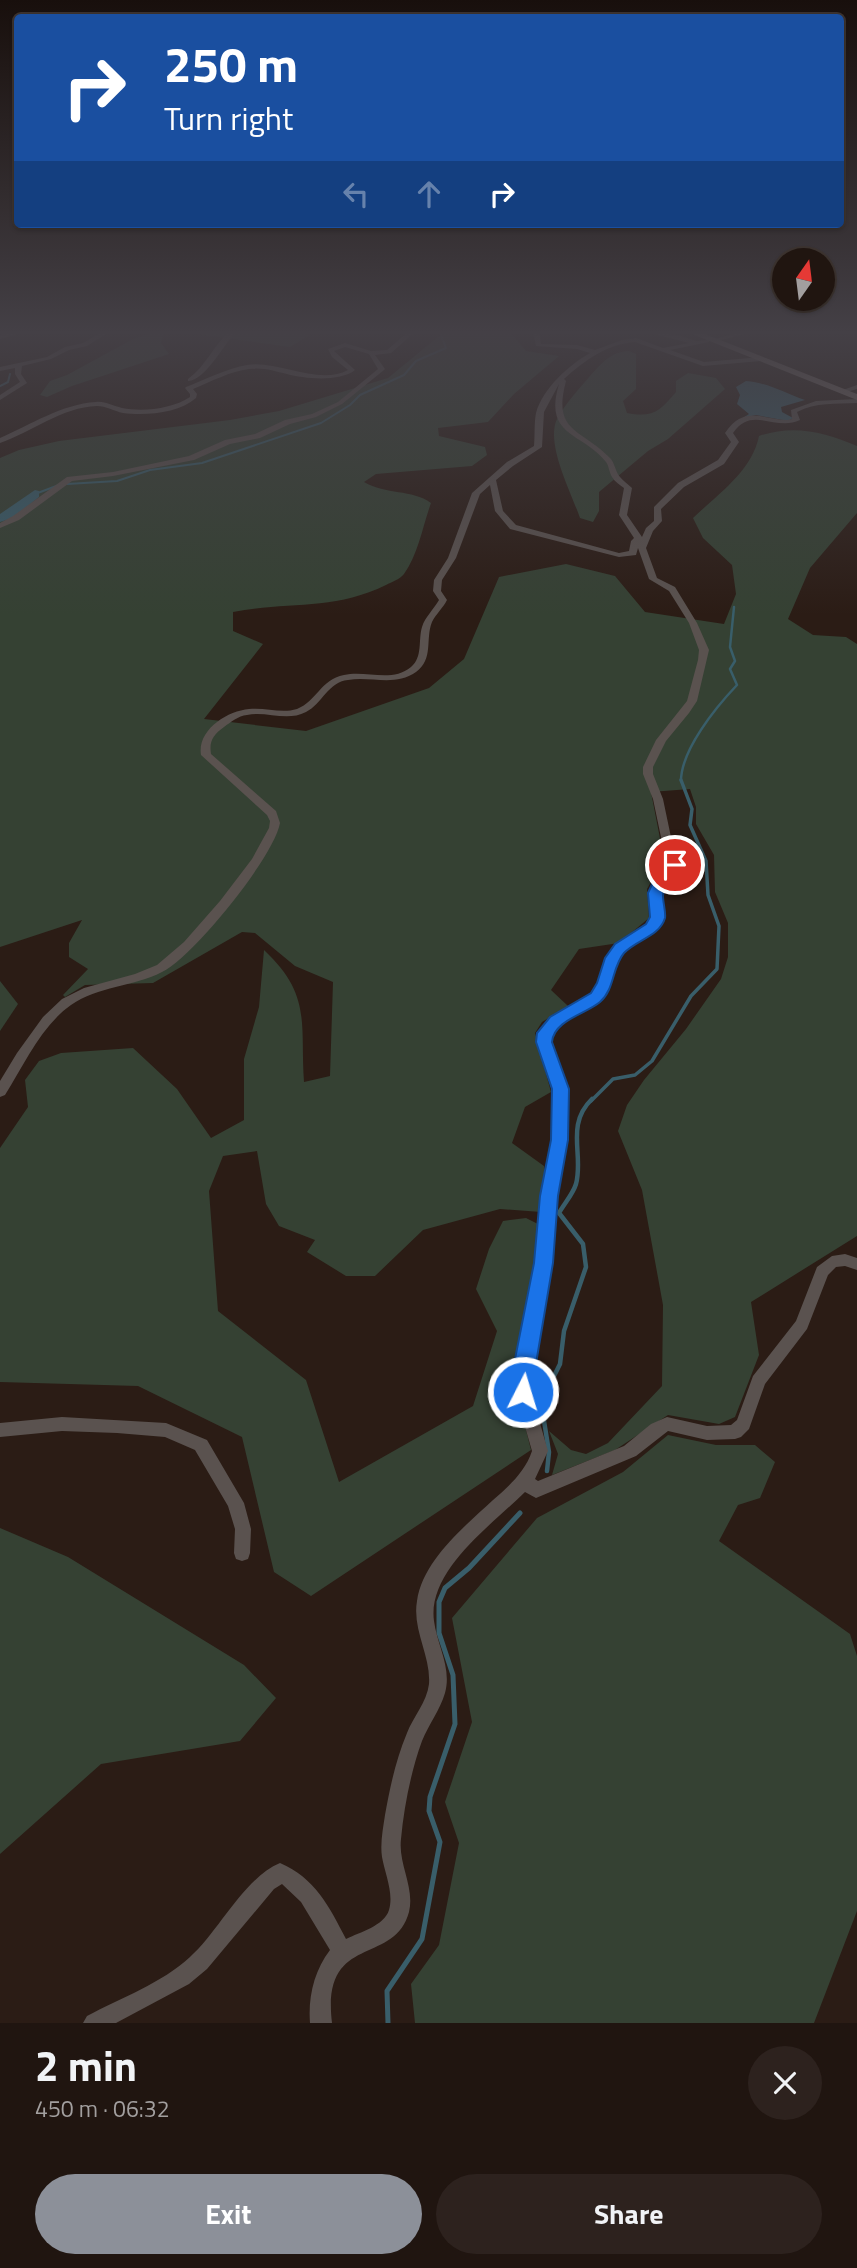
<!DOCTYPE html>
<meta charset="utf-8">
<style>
body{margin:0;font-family:"Titillium Web",sans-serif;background:#2d221e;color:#f1f3f6;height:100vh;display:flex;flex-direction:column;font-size:26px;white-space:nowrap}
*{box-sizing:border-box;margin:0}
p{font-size:23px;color:#a29f9f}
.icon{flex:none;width:38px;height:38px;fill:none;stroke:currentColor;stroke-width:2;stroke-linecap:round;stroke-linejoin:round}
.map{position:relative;height:2023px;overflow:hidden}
.panel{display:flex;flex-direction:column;background:#201510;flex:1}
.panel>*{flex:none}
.guide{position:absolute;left:14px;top:14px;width:830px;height:214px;border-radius:7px;box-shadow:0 2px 5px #0004,0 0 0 2px #3d3430;background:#1a4fa0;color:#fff;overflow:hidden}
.needle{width:46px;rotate:14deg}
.fabs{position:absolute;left:772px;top:248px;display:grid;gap:14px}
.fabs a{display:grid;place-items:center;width:63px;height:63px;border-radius:50%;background:#201510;box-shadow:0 2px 5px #0004,0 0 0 2px #3d3430;font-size:35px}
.pin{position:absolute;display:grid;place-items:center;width:60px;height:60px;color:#fff;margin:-30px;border:4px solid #fff;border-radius:50%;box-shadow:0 2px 7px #0007}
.me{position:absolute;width:77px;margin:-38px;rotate:5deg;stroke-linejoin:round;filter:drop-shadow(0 0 5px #0008)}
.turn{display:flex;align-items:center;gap:24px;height:147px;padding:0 35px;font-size:32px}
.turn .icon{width:91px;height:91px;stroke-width:2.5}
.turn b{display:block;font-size:49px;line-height:60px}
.lanes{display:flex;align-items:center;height:66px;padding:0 35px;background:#0003;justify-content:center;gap:35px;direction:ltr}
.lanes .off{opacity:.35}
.round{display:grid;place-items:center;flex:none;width:74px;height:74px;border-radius:37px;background:#2d221e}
.head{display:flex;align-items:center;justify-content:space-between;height:119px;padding:0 35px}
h1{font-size:42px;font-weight:700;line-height:52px}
.button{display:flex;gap:14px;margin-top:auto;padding:14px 35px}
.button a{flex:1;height:80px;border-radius:42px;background:#8c9099;color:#fff;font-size:28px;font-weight:700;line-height:80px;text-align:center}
.button a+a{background:#2d221e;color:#f1f3f6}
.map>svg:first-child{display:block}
.green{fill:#354133}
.water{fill:#395e6a}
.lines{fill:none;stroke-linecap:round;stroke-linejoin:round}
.stream-far4{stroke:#395e6a;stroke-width:2}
.stream-far3{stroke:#395e6a;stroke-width:2.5}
.stream-far2{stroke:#395e6a;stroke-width:3.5}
.stream-far1{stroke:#395e6a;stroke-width:4.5}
.stream{stroke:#395e6a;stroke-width:5}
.river{fill:#395e6a;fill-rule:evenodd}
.street{fill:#5a524f;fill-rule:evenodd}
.secondary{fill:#7b6e6a;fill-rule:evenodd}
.route{fill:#1a73e8;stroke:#114b97;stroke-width:2}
</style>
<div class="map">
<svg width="857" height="2023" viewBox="0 0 857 2023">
<rect width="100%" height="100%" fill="#2b1c15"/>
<g class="green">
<polygon points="155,332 308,332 308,336 290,347 184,332 163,334 161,343 169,354 72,386 47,397 40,395 50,381 67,375 133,339"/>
<path d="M444 332H510L526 351 559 356 514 394 488 422 438 428 439 436 485 447 487 455 472 466 376 474 364 482C386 495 412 489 431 503 423 525 418 555 404 574 400 579 392 582 386 585 333 611 289 601 233 612V631L263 644 204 719 306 731 429 688 464 659 499 577 566 564 615 576 645 612 724 624 736 594 732 565 703 538 693 518C718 494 752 471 759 436 793 424 825 432 857 446V513L810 568 788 619 813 635 846 637 857 644V1236L751 1302 759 1355 735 1417 719 1424 668 1415 615 1450 552 1475 558 1454 549 1431 571 1450 586 1454 608 1443 662 1386 663 1305 642 1190 618 1131 627 1105 644 1080 686 1029 721 979 728 957V923L715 892 714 855 696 824V807L690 789 651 792 664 859 647 889 649 918 619 943 579 949 551 990 568 1006 542 1022 535 1033 551 1092 525 1107 512 1143 544 1166 547 1183 541 1212 500 1209 423 1230 375 1276H346L307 1252 315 1240 279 1226 266 1204 257 1151 223 1156 209 1191 218 1311 306 1380 339 1482 473 1406 497 1331 476 1289 489 1249 503 1221 526 1218 540 1225 516 1366V1390L531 1450 311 1596 274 1572 242 1437 138 1386 0 1382V1148L28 1107 25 1080 39 1061 61 1053 133 1048 177 1089 211 1138 244 1120V1059L259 1007 264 950C312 995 300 1023 304 1082L330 1076 333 982 295 966 255 933 242 932 153 983 85 985 65 997 63 995 88 969 69 957V943L82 920 0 947V458L19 450 59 441 230 420 279 411 388 378Z"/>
<path d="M629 351 636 354V389L623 401 627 413C653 418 660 411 676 392V381L688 373 716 378 725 389 668 439 648 451 599 492V511L593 522 580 518C572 494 545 444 557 419 565 404 579 389 590 376 602 363 610 352 629 351Z"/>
<polygon points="0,981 18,1004 0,1031"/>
<polygon points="668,1435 716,1445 755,1445 775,1462 760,1498 738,1505 719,1541 850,1634 857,1656 857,1911 814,2023 415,2023 411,1984 439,1945 459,1843 445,1802 472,1722 452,1618 537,1518 623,1472"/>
<polygon points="0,1528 68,1557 244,1665 276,1698 240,1741 101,1764 0,1854"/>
</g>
<path class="water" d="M746 381C769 383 784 393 805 400L781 407 782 412 793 418 788 421 756 415 743 418 749 414 737 404 740 395 736 387Z"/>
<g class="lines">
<g class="stream-far4">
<polyline points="0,386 8,382 10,374"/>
<polyline points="67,484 117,481 150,470 202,463 321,423 350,405 360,395 404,375 416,361 446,348 440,332"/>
<polyline points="35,494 59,485"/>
</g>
<path class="stream-far3" d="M681 781C681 750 716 707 737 685L730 669 735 661 730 647 734 607"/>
<polyline class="stream-far2" points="591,1101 613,1079 635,1075 652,1061 691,996 717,969 719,926 708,895 706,861 690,825 692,809 681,780"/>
<path class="stream-far1" d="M547 1471 549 1452 541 1402 560 1364 564 1331 586 1267 583 1244 559 1213C564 1204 573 1194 576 1184 584 1155 565 1125 592 1099"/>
<polyline class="stream" points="388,2023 387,1991 422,1939 440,1842 429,1811 430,1797 455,1724 453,1675 439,1633 439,1602 445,1588 469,1568 520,1513"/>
<polygon class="river" points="35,490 39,491 39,497 13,518 0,522 0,514"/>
<g class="street">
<polygon points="15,332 25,332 0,339 0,335"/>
<polygon points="102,332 109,332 87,346 69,350 51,359 22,366 21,374 27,383 0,400 0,395 20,382 15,374 15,368 0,371 0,367 47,357 65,347 83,343"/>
<path d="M229 332H236C223 345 206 380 188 381V379C206 366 213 346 229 332Z"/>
<path d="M408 332H415L391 353 375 355 385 369 384 370 342 404 316 417 290 424 260 438 230 444 194 460 113 476 72 481 19 520 0 528V523L13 516 67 477 113 472 189 456 225 440 255 434 285 420 312 414 338 402 378 369 369 354 345 347 334 351 355 370C340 382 305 379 287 374 274 371 263 367 249 369 231 371 210 382 193 389L197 394 196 398C179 413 146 416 123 413 114 411 106 406 97 406 62 407 32 432 0 443V438C30 425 62 404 96 402 105 401 113 406 122 408 143 412 172 409 190 397V394L185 388 186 387C204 380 228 368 247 365 278 360 319 386 348 370L332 357 328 349 345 343 371 351 387 350Z"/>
<path d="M530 332H536L540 336 541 344 577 345 595 350 622 340 636 338 663 348 689 343 646 332 678 335 696 341 709 340V342L670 350 704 362 761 357 764 359 761 361 703 366 635 342C607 344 585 360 564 379L566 381C552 433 581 428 610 458 615 463 615 471 620 477 623 481 628 484 632 488L627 515 642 537 646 528 654 521V507L678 483 718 460 731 442 725 433C744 406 759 418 787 420L792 419 791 410 816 401 857 399V403C836 404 816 402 797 412L800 420C775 432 752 405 733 433L739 442 724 464 684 487 661 509 662 521 653 531 646 548 657 578 675 587 697 623 709 650 697 701 689 713 666 741 653 767V774L663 799 672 842 681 858 680 865 665 883 661 893 663 917 656 930 624 951 619 959 611 984 600 1000 560 1024 551 1034 550 1042 566 1089V1140L556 1196 550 1263 531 1369V1392L548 1451 535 1479 538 1481 624 1446 651 1424 667 1417 707 1426 731 1425 737 1420 753 1376 796 1321 817 1267 832 1256 845 1254 857 1258V1270L845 1266 836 1267 828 1275 807 1329 765 1384 749 1429 741 1437 735 1439 707 1440 668 1431 636 1456 536 1498 525 1492C493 1524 427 1570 434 1621 437 1645 452 1668 445 1693 440 1710 429 1724 422 1741 411 1771 404 1807 401 1839 398 1864 415 1887 409 1912 394 1967 321 1932 332 2023H310C308 1997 314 1971 330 1950L301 1902 282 1884 274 1889 207 1969 189 1984 116 2023H83L87 2016C121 1998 162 1983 190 1957 219 1931 244 1878 280 1863 315 1878 329 1906 346 1939 360 1932 384 1926 389 1910 394 1893 385 1874 382 1857 380 1843 383 1829 385 1815 390 1787 396 1759 407 1733 413 1717 427 1702 429 1684 431 1656 412 1630 417 1601 423 1560 464 1527 493 1500 509 1486 525 1472 532 1451L515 1392V1369L536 1263 542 1196 552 1140 554 1089 538 1042 539 1033 552 1018 592 994 599 983 607 958 616 945 647 925 651 917 649 893 656 879 670 864 671 858 662 842 653 799 643 774V767L656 740 687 701 698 660 699 650 689 623 669 591 649 579 638 548 636 555 619 557 510 529 495 511 490 485 480 494 456 558 442 580 441 591 447 600C443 608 436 614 432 622 425 639 434 659 416 672 395 687 371 676 348 680 328 682 322 704 306 712 287 722 267 711 247 715 238 716 231 722 224 727 213 735 209 741 211 754L276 811 280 823C274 857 193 957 162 972 133 987 98 986 71 1005 41 1026 24 1065 5 1095L0 1097V1081L17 1053 43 1017 62 999 84 988 135 974 157 965 184 942 220 901 252 859 269 828 270 821 267 815 201 755C197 730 227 711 249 709 265 707 281 714 297 709 317 701 320 680 344 675 366 670 392 683 411 667 423 657 418 640 422 627 425 617 434 609 439 600L433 591 434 580 448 558 472 493 507 462 534 446C535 436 534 423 536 413 543 388 569 365 590 353L577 349 536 346 534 336ZM559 384C543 437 582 432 606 462 609 466 609 472 612 477 615 482 620 485 624 488L619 515 634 538 631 541 629 551 619 553 516 525 503 511 496 480 513 466 542 447 544 412Z"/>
<polygon points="741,332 751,332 718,341 715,339"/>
<polygon points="857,385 857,389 843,393 840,391"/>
<polygon points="62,1417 166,1423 207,1440 244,1503 251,1529 250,1553 248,1559 242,1561 236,1559 234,1553 235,1529 228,1506 195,1450 165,1437 117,1433 62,1431 0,1437 0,1423"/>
</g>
<polygon class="secondary" points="687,332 700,332 857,394 857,400"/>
</g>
<linearGradient id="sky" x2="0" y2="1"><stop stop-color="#180f0c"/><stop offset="0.54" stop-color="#444046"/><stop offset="1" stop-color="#444046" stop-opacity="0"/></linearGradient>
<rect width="857" height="615" fill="url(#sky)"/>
<path class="route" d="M675 860 682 865C675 875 663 883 663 896 663 903 666 912 665 918 660 936 636 940 624 953 612 967 615 989 600 1002 586 1014 554 1020 552 1042L569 1089 568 1140 558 1196 553 1263 530 1399 523 1402 515 1399 512 1392 513 1369 534 1263 540 1196 551 1140 552 1089 536 1042 537 1033 550 1017 591 993 597 983 605 958 615 944 646 924 650 917 648 893 653 882 670 861Z"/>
</svg>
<div class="fabs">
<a><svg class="needle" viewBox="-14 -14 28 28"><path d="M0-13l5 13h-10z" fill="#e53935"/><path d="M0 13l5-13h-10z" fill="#a29f9f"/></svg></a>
</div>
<div class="pin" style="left:675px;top:865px;background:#d93025"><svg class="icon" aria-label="arrive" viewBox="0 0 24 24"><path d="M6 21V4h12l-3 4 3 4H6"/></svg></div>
<svg class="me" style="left:523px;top:1392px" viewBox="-20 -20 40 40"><circle r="17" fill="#1a73e8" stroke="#fff" stroke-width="3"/><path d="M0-11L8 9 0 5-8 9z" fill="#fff"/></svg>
<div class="guide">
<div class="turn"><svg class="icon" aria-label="right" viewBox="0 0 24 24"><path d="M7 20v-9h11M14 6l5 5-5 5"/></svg><div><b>250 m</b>Turn right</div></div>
<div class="lanes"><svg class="icon off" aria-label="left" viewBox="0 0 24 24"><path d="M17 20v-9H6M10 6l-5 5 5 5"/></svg><svg class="icon off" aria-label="ahead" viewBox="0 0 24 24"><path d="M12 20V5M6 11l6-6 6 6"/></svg><svg class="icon" aria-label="right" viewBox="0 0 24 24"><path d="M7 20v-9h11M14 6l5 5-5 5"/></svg></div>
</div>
</div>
<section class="panel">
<div class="head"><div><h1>2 min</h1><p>450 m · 06:32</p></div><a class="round"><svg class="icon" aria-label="close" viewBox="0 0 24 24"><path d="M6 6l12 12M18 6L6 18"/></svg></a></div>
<div class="button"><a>Exit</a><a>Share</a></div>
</section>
